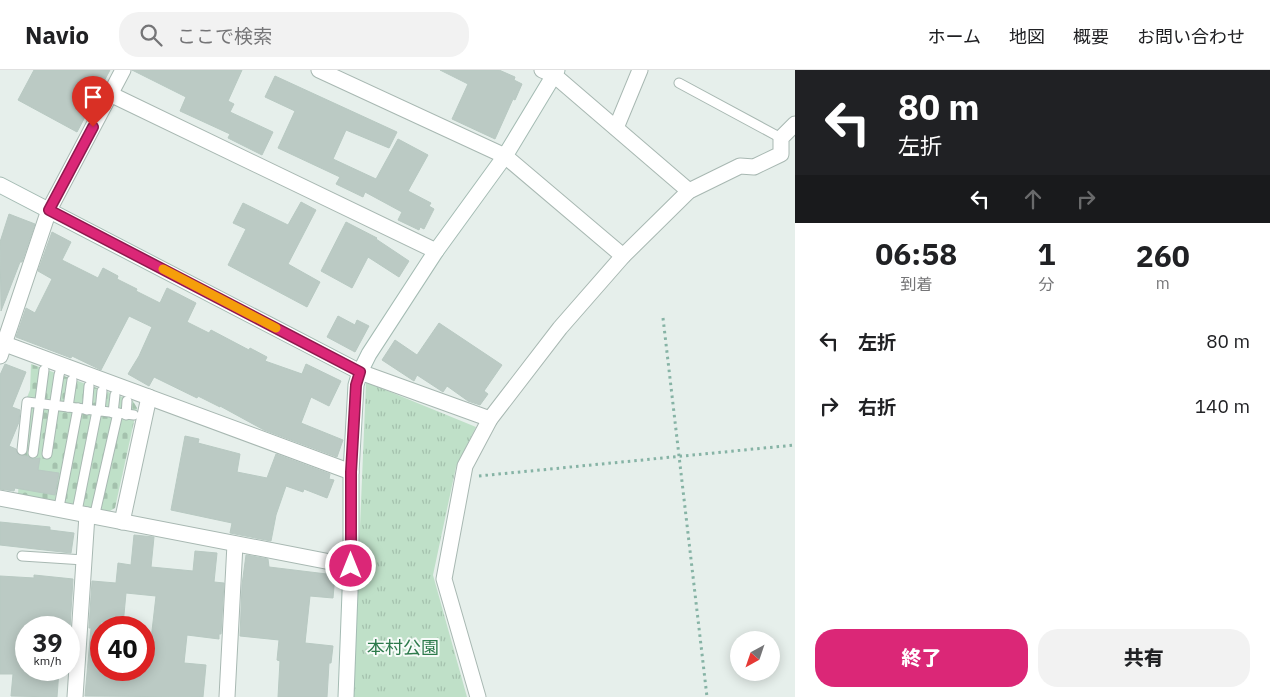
<!DOCTYPE html>
<html lang="ja">
<meta charset="utf-8">
<style>
body{margin:0;font-family:"IBM Plex Sans","Noto Sans JP",sans-serif;background:#f2f2f2;color:#202124;height:100vh;display:flex;flex-direction:column;font-size:19px;white-space:nowrap}
*{box-sizing:border-box;margin:0}
p{font-size:16px;color:#757577}
.icon{flex:none;width:28px;height:28px;fill:none;stroke:currentColor;stroke-width:2;stroke-linecap:round;stroke-linejoin:round}
.map{position:relative;flex:1;overflow:hidden}
.drawer{display:flex;flex-direction:column;background:#fff;width:475px}
.drawer>*{flex:none}
.hud{background:#202124;color:#fff;overflow:hidden}
.needle{width:32px;rotate:220deg}
.buttons{position:absolute;left:730px;top:561px;display:grid;gap:10px}
.buttons a{display:grid;place-items:center;width:50px;height:50px;border-radius:50%;background:#fff;box-shadow:0 2px 12px #0003;font-size:25px}
.speed{position:absolute;left:15px;top:546px;display:flex;gap:10px;font-size:25px;font-weight:700;text-align:center}
.speed>*{display:grid;place-content:center;width:65px;height:65px;border-radius:50%;background:#fff;box-shadow:0 2px 12px #0003;line-height:1}
.speed small{font-size:12px;font-weight:400}
.speed .limit{border:8px solid #d22;background:#fff;color:#111}
.pin{position:absolute;display:grid;place-items:center;width:42px;height:42px;color:#fff;margin:-51px -21px;border-radius:50% 50% 50% 0;rotate:-45deg;box-shadow:0 0 5px #0007}
.pin .icon{rotate:45deg}
.me{position:absolute;width:55px;margin:-28px;rotate:0deg;stroke-linejoin:round;filter:drop-shadow(0 0 4px #0008)}
.turn{display:flex;align-items:center;gap:18px;height:105px;padding:0 20px;font-size:22px}
.turn .icon{width:65px;height:65px;stroke-width:2.5}
.turn b{display:block;font-size:35px;line-height:42px}
.lanes{display:flex;align-items:center;height:48px;padding:0 20px;background:#0003;justify-content:center;gap:25px;direction:ltr}
.lanes .off{opacity:.35}
.eta{display:flex;justify-content:space-evenly;align-items:center;height:85px;text-align:center}
.eta b{font-size:30px;font-weight:800;line-height:35px}
.action{display:flex;gap:10px;margin-top:auto;padding:10px 20px}
.action a{flex:1;height:58px;border-radius:20px;background:#db2777;color:#fff;font-size:20px;font-weight:800;line-height:58px;text-align:center}
.action a+a{background:#f2f2f2;color:#202124}
ul{padding:0;list-style:none}
li{display:flex;align-items:center;gap:15px;height:65px;padding:0 20px}
li div{flex:1}
li b{display:block;font-size:19px}
li em{font-style:normal}
header{display:flex;align-items:center;gap:30px;box-sizing:border-box;height:70px;padding:0 25px;background:#fff;border-bottom:1px solid #e0e0e0}
header strong{font-size:24px}
nav{display:flex;gap:28px;margin-inline-start:auto;font-size:18px}
.search{width:350px;height:45px;background:#f2f2f2;display:flex;align-items:center;gap:12px;box-sizing:border-box;padding:0 18px;border-radius:20px;color:#757577;font-size:19px}
main{display:flex;flex:1;min-height:0}
.map>svg:first-child{display:block}
.cemetery{fill:url(#cemetery-stones)}
.park{fill:url(#park-tufts)}
.building{fill:#bbcac4;stroke:#b8c9c2;fill-rule:evenodd}
.lines{fill:none;stroke-linecap:round;stroke-linejoin:round}
.lane-casing{stroke:#a8b8b2;stroke-width:11}
.street-casing{stroke:#a8b8b2;stroke-width:17}
.secondary-casing{stroke:#a4bbb3;stroke-width:17}
.path{stroke:#86b3a5;stroke-width:3;stroke-dasharray:2.5 4;stroke-linecap:butt}
.lane{stroke:#fff;stroke-width:9}
.street{stroke:#fff;stroke-width:15}
.secondary{stroke:#fff;stroke-width:15}
.route-casing{stroke:#8e194d;stroke-width:12}
.route{stroke:#db2777;stroke-width:9}
.slow{stroke:#f59e0b;stroke-width:9}
.labels{text-anchor:middle;stroke-width:4;stroke-linejoin:round;paint-order:stroke}
.park-label{font-size:18px;fill:#2d7a4b;stroke:#f7fbf9}
</style>
<header>
<strong>Navio</strong>
<div class="search"><svg class="icon" aria-label="search" viewBox="0 0 24 24"><circle cx="10" cy="10" r="6"/><path d="M15 15l6 6"/></svg>ここで検索</div>
<nav><a>ホーム</a><a>地図</a><a>概要</a><a>お問い合わせ</a></nav>
</header>
<main>
<div class="map">
<svg width="795" height="627" viewBox="0 0 795 627">
<defs>
<pattern id="cemetery-stones" width="16" height="16" patternUnits="userSpaceOnUse" patternTransform="scale(1.25)"><rect width="16" height="16" fill="#bfe0c8"/><path d="M2 7V4a2 2 0 0 1 4 0v3zM10 15v-3a2 2 0 0 1 4 0v3z" fill="#a4c1ad"/></pattern>
<pattern id="park-tufts" width="24" height="20" patternUnits="userSpaceOnUse" patternTransform="scale(1.25)"><rect width="24" height="20" fill="#bfe0c8"/><path d="M3 7l-1-3M5 7V3M7 7l1-3M15 17l-1-3M17 17v-4M19 17l1-3" fill="none" stroke="#a4c1ad"/></pattern>
</defs>
<rect width="100%" height="100%" fill="#e6efeb"/>
<polygon class="cemetery" points="31,294 133,331 137,338 115,438 108,442 18,424 24,335 30,320"/>
<polygon class="park" points="366,312 476,357 456,397 433,505 467,627 353,627"/>
<g class="building">
<polygon points="34,0 110,0 77,62 18,30"/>
<polygon points="132,0 242,0 228,31 234,34 230,42 273,62 262,85 228,68 230,64 180,41 186,27"/>
<polygon points="440,0 499,0 515,7 514,10 522,14 515,30 513,29 495,69 452,49 468,14"/>
<polygon points="275,6 397,62 389,78 346,60 333,89 376,109 398,69 428,85 408,121 431,133 429,136 434,139 424,159 420,157 419,160 398,150 402,142 365,122 363,127 336,114 340,107 278,78 295,41 265,27"/>
<polygon points="301,132 316,140 288,194 320,212 307,237 228,195 246,159 233,153 243,133 288,155"/>
<polygon points="9,144 35,154 22,192 20,192 1,241 0,172"/>
<polygon points="346,152 377,168 376,169 409,191 399,207 368,187 352,218 321,201"/>
<polygon points="52,162 71,172 62,190 98,208 103,198 118,206 117,209 137,219 136,221 160,233 167,218 196,233 187,252 209,263 211,260 249,280 250,278 267,287 265,291 302,304 306,294 341,311 329,336 311,327 301,353 343,370 337,387 264,360 220,336 220,337 198,326 197,328 154,307 149,316 128,304 139,286 152,257 129,246 101,300 72,286 71,288 16,267 26,238 35,243 52,209 38,201"/>
<polygon points="338,246 355,255 357,250 369,256 355,282 327,267"/>
<polygon points="439,253 502,295 484,321 488,324 480,335 468,331 447,316 443,322 417,305 414,311 382,290 395,270 417,285"/>
<polygon points="5,294 26,302 12,337 20,340 19,352 9,376 16,379 19,385 27,386 33,389 40,388 38,400 59,403 55,425 15,418 14,421 0,419 0,305"/>
<polygon points="185,366 199,369 198,373 240,384 237,402 267,408 276,384 330,404 329,409 334,410 327,428 304,419 303,422 286,416 276,445 271,471 230,463 232,453 171,440"/>
<polygon points="0,452 50,457 50,460 74,463 71,483 0,475"/>
<path d="M134 465 154 467 151 497 193 501 195 481 217 483 214 512 224 513 221 564H219V569L187 565 184 593 206 595 203 627 85 626 91 558H89L92 511 116 513 118 493 131 495ZM126 523 156 526 149 587 144 586V600H101V552L123 555Z"/>
<polygon points="246,485 268,489 269,497 335,505 333,528 310,526 305,573 333,576 331,593 329,593 327,627 278,627 280,591 277,590 279,570 240,566 242,515"/>
<polygon points="34,505 73,509 70,558 26,558 26,600 59,600 57,627 11,626 13,604 0,604 0,506 34,508"/>
</g>
<g class="lines">
<defs>
<g id="lane">
<polyline points="679,13 781,68"/>
<polyline points="68,337 72,310"/>
<polyline points="87,340 89,316"/>
<polyline points="100,341 102,321"/>
<polyline points="113,343 115,325"/>
<polyline points="126,345 127,331"/>
<polyline points="22,380 27,332 134,345"/>
<polyline points="33,383 44,300"/>
<polyline points="47,384 59,305 62,295"/>
<polyline points="60,432 78,338"/>
<polyline points="78,436 97,341"/>
<polyline points="96,439 118,343"/>
<polyline points="22,486 84,490"/>
</g>
<g id="street">
<polyline points="319,0 505,86 623,186"/>
<polyline points="542,0 554,5 689,121"/>
<polyline points="110,24 436,181"/>
<polyline points="616,58 640,0"/>
<polyline points="5,274 351,402"/>
<polyline points="0,286 49,140 123,0"/>
<polyline points="360,302 490,349"/>
<polyline points="0,428 351,496"/>
<polyline points="122,452 149,327"/>
<polyline points="75,627 87,445"/>
<polyline points="227,627 235,474"/>
<polyline points="478,627 444,509 465,396 490,349 560,258 623,186 689,121 740,96 754,97 781,84 781,68 795,54"/>
</g>
<g id="secondary">
<polyline points="0,115 360,302"/>
<polyline points="346,627 351,496 351,402 356,315 360,302 369,284 436,181 505,86 557,0"/>
</g>
</defs>
<use href="#lane" class="lane-casing"/>
<use href="#street" class="street-casing"/>
<use href="#secondary" class="secondary-casing"/>
<g class="path">
<polyline points="663,248 707,627"/>
<polyline points="479,406 795,375"/>
</g>
<use href="#lane" class="lane"/>
<use href="#street" class="street"/>
<use href="#secondary" class="secondary"/>
</g>
<g class="lines">
<defs>
<polyline id="route" points="93,57 49,140 360,302 356,315 351,402 351,496"/>
</defs>
<use href="#route" class="route-casing"/>
<use href="#route" class="route"/>
<polyline class="slow" points="163,199 276,258"/>
</g>
<g class="labels">
<g class="park-label">
<text x="403" y="584">本村公園</text>
</g>
</g>
</svg>
<div class="buttons">
<a><svg class="needle" viewBox="-14 -14 28 28"><path d="M0-13l5 13h-10z" fill="#e53935"/><path d="M0 13l5-13h-10z" fill="#757577"/></svg></a>
</div>
<div class="speed"><div>39<small>km/h</small></div><div class="limit">40</div></div>
<div class="pin" style="left:93px;top:57px;background:#d93025"><svg class="icon" aria-label="arrive" viewBox="0 0 24 24"><path d="M6 21V4h12l-3 4 3 4H6"/></svg></div>
<svg class="me" style="left:351px;top:496px" viewBox="-20 -20 40 40"><circle r="17" fill="#db2777" stroke="#fff" stroke-width="3"/><path d="M0-11L8 9 0 5-8 9z" fill="#fff"/></svg>
</div>
<section class="drawer">
<div class="hud">
<div class="turn"><svg class="icon" aria-label="left" viewBox="0 0 24 24"><path d="M17 20v-9H6M10 6l-5 5 5 5"/></svg><div><b>80 m</b>左折</div></div>
<div class="lanes"><svg class="icon" aria-label="left" viewBox="0 0 24 24"><path d="M17 20v-9H6M10 6l-5 5 5 5"/></svg><svg class="icon off" aria-label="ahead" viewBox="0 0 24 24"><path d="M12 20V5M6 11l6-6 6 6"/></svg><svg class="icon off" aria-label="right" viewBox="0 0 24 24"><path d="M7 20v-9h11M14 6l5 5-5 5"/></svg></div>
</div>
<div class="eta">
<div><b>06:58</b><p>到着</p></div>
<div><b>1</b><p>分</p></div>
<div><b>260</b><p>m</p></div>
</div>
<ul>
<li><svg class="icon" aria-label="left" viewBox="0 0 24 24"><path d="M17 20v-9H6M10 6l-5 5 5 5"/></svg><div><b>左折</b></div><em>80 m</em></li>
<li><svg class="icon" aria-label="right" viewBox="0 0 24 24"><path d="M7 20v-9h11M14 6l5 5-5 5"/></svg><div><b>右折</b></div><em>140 m</em></li>
</ul>
<div class="action"><a>終了</a><a>共有</a></div>
</section>
</main>
